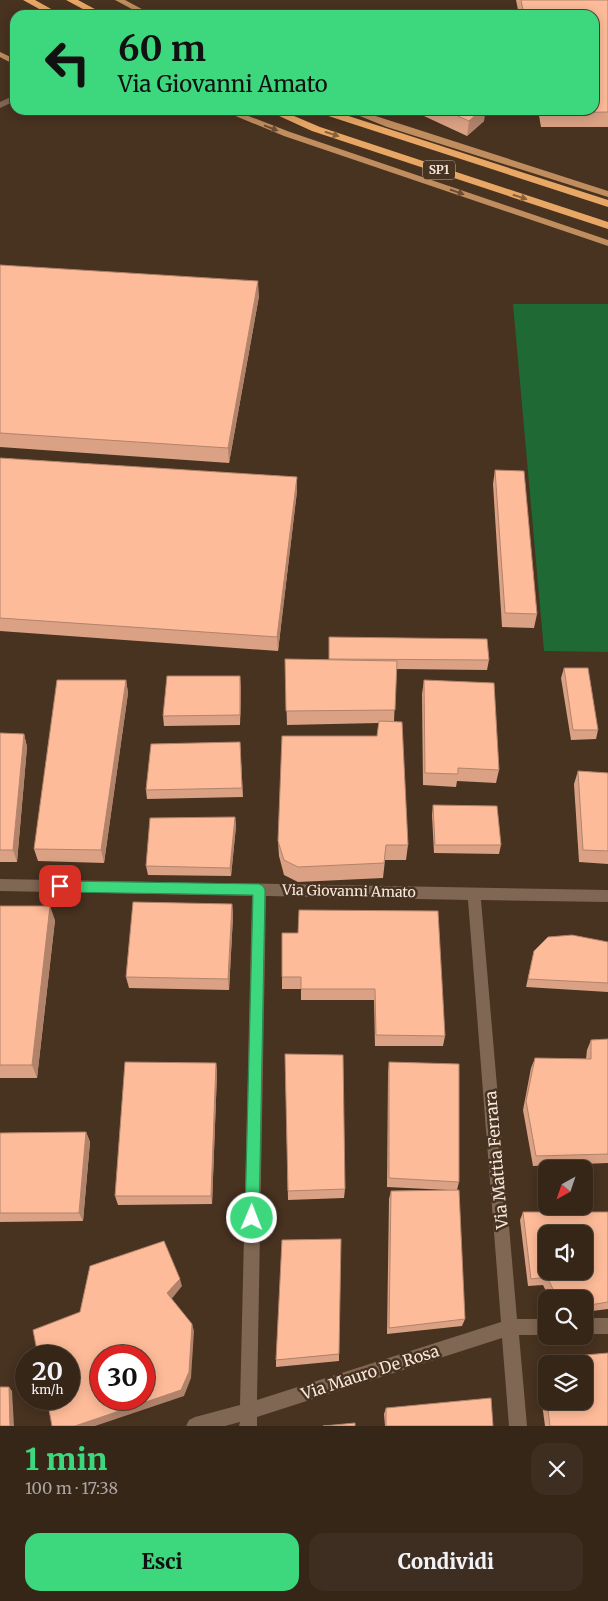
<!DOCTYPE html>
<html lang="it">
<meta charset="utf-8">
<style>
body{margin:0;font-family:Merriweather,serif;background:#3d2e21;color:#f1f3f6;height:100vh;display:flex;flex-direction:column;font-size:19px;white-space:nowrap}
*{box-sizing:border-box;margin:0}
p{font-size:16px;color:#aaa5a2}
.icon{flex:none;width:28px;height:28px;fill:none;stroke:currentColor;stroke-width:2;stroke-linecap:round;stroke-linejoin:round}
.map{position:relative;height:1426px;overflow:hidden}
.sheet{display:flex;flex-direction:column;background:#362618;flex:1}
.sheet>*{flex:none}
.top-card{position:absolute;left:10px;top:10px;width:589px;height:105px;border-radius:15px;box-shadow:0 2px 12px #0003,0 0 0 1px #504337;background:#3dd77e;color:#111;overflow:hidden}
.needle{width:32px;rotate:220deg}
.buttons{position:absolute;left:538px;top:1160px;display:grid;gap:10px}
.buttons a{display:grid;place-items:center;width:55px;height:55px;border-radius:10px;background:#362618;box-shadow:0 2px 12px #0003,0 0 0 1px #504337;font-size:25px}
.speed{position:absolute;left:15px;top:1345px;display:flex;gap:10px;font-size:25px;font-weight:700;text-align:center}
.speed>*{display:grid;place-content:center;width:65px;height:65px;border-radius:50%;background:#362618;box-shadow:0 2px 12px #0003,0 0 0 1px #504337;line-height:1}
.speed small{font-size:12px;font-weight:400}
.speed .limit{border:8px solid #d22;background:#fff;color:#111}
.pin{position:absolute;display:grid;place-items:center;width:42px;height:42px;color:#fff;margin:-21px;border-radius:10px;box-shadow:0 2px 8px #0006}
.me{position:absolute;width:55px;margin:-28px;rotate:1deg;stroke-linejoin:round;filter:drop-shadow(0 0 4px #0008)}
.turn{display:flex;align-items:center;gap:18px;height:105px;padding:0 25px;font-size:22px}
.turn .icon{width:65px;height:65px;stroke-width:2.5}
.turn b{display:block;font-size:35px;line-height:42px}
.round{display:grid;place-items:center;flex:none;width:52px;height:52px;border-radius:15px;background:#3d2e21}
.head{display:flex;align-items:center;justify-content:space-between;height:85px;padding:0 25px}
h1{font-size:30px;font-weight:800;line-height:38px;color:#3dd77e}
.primary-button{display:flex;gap:10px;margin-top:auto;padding:10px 25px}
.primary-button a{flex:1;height:58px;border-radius:15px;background:#3dd77e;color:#111;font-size:20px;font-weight:800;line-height:58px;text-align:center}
.primary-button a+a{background:#3d2e21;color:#f1f3f6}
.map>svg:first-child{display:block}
.green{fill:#1f6934}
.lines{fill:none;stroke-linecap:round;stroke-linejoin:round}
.minor{fill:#806753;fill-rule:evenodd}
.major{fill:#bf8d5e;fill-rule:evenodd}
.highway{fill:#e9a766;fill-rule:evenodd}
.wall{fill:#daa184;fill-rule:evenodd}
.shaded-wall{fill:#b1836b}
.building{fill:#fdbb99;stroke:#b1836b;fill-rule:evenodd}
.oneway{fill:#6c4d33}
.oneway2{fill:#88613c}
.route{fill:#3dd77e;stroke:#288c52}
.labels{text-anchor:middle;stroke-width:5;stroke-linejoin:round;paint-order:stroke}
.shield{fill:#483220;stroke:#c2b1a4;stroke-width:1}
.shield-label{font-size:12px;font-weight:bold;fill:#f7e8dd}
.street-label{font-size:14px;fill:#f7e8dd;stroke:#483220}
.near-street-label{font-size:16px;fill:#f7e8dd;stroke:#483220}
</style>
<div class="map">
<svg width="608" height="1426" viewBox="0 0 608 1426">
<rect width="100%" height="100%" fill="#483220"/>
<polygon class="green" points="513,304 608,304 608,652 544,651"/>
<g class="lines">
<g class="minor">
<polygon points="15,95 15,101 0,108 0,102"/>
<path d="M0 879 608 890V902L481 900 517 1319H546V1335H519L527 1426H509L502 1338 257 1417V1426H239L240 1422 225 1426H186L189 1420 195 1417 240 1405 252 896 0 891ZM266 896 468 900 501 1322 257 1400Z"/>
<rect x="584" y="1318" width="24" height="16"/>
</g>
<g class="major">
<polygon points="115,0 125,0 153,15 143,15"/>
<polygon points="0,52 15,59 15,65 0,57"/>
<polygon points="221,110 233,110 290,132 608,240 608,246 284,136"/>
<polygon points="345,110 357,110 608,191 608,197 387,127"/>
</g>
<g class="highway">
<polygon points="23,0 35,0 62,15 50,15"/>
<polygon points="66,0 78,0 106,15 94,15"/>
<polygon points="266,110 280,110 320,127 608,222 608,229 312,131"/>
<polygon points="315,110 330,110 608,200 608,207 316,112"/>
</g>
</g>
<g class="wall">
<polygon points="516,0 608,0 608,127 541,127 538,110 594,110 594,15 519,15"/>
<polygon points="411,110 485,110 484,121 467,136"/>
<polygon points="0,265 259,296 229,463 0,447"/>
<polygon points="0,458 297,477 297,491 278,651 0,631"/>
<polygon points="495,470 537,614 534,628 502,627 493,484"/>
<polygon points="329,637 489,660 487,670 396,669 394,722 408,845 406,860 385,860 383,878 298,882 284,875 279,856 278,841 377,736 379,723 287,725 285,659 329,660"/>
<polygon points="564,668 598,730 596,739 571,740 561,678"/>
<polygon points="126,680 128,693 104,863 38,861 34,849"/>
<polygon points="424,680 499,770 496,783 457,781 456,787 423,785 422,694"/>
<polygon points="241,686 240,725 164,726 163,716"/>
<polygon points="0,733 24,734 27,747 17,862 0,862"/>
<polygon points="240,742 243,797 147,799 146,790"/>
<polygon points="578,771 608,773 608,864 579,862 574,784"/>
<polygon points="433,805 501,845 499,854 434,853 432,815"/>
<polygon points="235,817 236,826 231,876 148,875 146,866"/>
<polygon points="232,904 233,916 229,990 129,988 126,977"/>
<polygon points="0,906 55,920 37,1078 0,1078"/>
<polygon points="298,933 445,1036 443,1046 375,1046 374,1000 301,1000 301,989 282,989 282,977"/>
<polygon points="608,942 608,992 526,987 534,951"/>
<polygon points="608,1039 608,1163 533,1166 523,1110 531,1068 535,1058 586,1059 587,1050 591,1040"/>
<polygon points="285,1054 345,1189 344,1198 288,1200"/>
<polygon points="389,1062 459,1182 457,1190 465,1319 462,1326 387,1334 389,1199 391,1191 448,1190 387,1187 388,1072"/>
<polygon points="216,1063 217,1073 212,1204 118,1205 115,1196"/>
<polygon points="86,1132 90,1142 83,1221 0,1222 0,1133"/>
<polygon points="523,1212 608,1212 608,1309 584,1312 584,1299 550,1299 543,1285 528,1286 520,1220"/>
<path d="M608 1353V1426H545L537 1365 541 1359ZM546 1364H584V1401H546Z"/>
<polygon points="339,1354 339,1361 276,1367 276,1360"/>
<polygon points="386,1408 493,1426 385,1426 384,1414"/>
</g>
<g class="shaded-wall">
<polygon points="481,110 485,110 484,121 467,136 469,121"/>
<polygon points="258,281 259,296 229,463 228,448"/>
<polygon points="297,477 297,491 278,651 277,637"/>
<polygon points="240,676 241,686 240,725"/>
<polygon points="126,680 128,693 104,863 101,850"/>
<polygon points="24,734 27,747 17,862 13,850"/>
<polygon points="235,817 236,826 231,876 230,868"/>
<polygon points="232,904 233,916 229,990 228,979"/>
<polygon points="50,906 55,920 37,1078 32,1065"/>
<polygon points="216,1063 217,1073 212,1204 211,1196"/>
<polygon points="86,1132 90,1142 83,1221 79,1213"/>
<polygon points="180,1279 182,1286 170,1301 167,1293"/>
<polygon points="192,1324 194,1331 191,1378 184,1396 95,1426 75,1426"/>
<polygon points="9,1387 12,1391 14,1426 10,1426"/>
</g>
<g class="building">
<polygon points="521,0 608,0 608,112 543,113 543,110 594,110 594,15 524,15"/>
<polygon points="337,10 349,15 328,15"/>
<polygon points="444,110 481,110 469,121"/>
<polygon points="0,265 258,281 228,448 0,433"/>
<polygon points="0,458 297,477 277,637 0,618"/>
<polygon points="495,470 524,471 537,614 505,613"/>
<polygon points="329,637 487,639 489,660 329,659"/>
<polygon points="285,659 397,661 395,710 286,711"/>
<polygon points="564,668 588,668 598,730 573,730"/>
<polygon points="167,676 240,676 240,715 163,716"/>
<polygon points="57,680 126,680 101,850 34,849"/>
<polygon points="424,680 494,683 499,770 458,768 458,774 425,773"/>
<polygon points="379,721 402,722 408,845 386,845 384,863 298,867 284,860 278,841 282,736 377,736"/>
<polygon points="0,733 24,734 13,850 0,850"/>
<polygon points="240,742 242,788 146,790 151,744"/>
<polygon points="578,771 608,773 608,851 583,850"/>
<polygon points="433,805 497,806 501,845 435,845"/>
<polygon points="235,817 230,868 146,866 150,818"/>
<polygon points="133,902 232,904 228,979 126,977"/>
<polygon points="0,906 50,906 32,1065 0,1065"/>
<polygon points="299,910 438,911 445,1036 376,1035 375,989 301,989 301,977 282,977 282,933 298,933"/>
<polygon points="572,935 608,942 608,983 528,979 534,951 548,937"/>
<polygon points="608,1039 608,1154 536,1156 526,1101 535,1058 591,1059 591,1040"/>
<polygon points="285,1054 343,1055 345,1189 288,1191"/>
<polygon points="125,1062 216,1063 211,1196 115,1196"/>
<polygon points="389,1062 459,1064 459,1182 389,1178"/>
<polygon points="86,1132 79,1213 0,1213 0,1133"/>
<polygon points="459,1190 465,1319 389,1328 391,1191"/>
<path d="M523 1212H608V1302L584 1306V1299H558L547 1277 531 1279ZM546 1234H584V1271H546Z"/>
<polygon points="341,1239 339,1354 276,1360 282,1240"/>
<path d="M164 1241 180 1279 167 1293 192 1324 189 1372 181 1390 75 1426H52L47 1399H69V1356H38L33 1330 80 1312 90 1266ZM101 1356H144V1399H101Z"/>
<polygon points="608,1353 608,1426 550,1426 547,1401 584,1401 584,1364 546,1364 546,1397 541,1359"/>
<polygon points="0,1387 9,1387 10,1426 0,1426"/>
<polygon points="491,1398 493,1426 386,1426 386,1408"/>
<polygon points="355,1423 355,1426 323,1426"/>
</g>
<defs><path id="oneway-solid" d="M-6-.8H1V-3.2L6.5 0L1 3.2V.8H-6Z" transform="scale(1.25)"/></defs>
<g class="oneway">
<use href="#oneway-solid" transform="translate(271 128) rotate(21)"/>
<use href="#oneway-solid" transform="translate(457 192) rotate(19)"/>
</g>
<g class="oneway2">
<use href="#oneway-solid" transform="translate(332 134) rotate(18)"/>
<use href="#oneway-solid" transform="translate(520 197) rotate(18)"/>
</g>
<polygon class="route" points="60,881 259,884 263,886 265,890 259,1218 257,1223 252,1225 247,1223 245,1218 253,895 60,892 55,890 54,886 55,883"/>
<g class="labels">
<rect class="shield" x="423" y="160.5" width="32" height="19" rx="4"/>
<g class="shield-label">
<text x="439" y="174">SP1</text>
</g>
<g class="street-label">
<text transform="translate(349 891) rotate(1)" y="5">Via Giovanni Amato</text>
</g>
<g class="near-street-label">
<text transform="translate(496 1160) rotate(-95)" y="6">Via Mattia Ferrara</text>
<text transform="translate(370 1372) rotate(-18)" y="6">Via Mauro De Rosa</text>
</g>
</g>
</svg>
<div class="buttons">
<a><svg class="needle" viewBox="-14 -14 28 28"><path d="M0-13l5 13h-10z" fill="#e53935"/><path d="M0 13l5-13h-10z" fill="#aaa5a2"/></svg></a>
<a><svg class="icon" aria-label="sound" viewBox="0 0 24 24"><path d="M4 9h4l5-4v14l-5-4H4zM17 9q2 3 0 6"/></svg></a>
<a><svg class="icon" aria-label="search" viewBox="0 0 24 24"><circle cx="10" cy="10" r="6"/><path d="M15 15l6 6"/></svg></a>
<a><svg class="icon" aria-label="layers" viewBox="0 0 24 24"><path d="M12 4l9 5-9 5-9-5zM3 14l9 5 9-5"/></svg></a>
</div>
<div class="speed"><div>20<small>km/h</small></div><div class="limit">30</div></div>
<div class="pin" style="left:60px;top:886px;background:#d93025"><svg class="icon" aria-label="arrive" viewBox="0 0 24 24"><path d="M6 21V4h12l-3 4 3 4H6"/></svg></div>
<svg class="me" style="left:252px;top:1218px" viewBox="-20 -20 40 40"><circle r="17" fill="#3dd77e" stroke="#fff" stroke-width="3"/><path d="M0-11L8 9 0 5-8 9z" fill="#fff"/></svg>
<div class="top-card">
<div class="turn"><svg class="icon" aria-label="left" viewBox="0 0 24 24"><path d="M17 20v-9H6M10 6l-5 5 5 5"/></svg><div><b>60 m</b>Via Giovanni Amato</div></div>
</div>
</div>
<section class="sheet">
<div class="head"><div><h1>1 min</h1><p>100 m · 17:38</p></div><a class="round"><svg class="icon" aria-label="close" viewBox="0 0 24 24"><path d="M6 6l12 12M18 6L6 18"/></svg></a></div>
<div class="primary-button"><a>Esci</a><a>Condividi</a></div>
</section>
